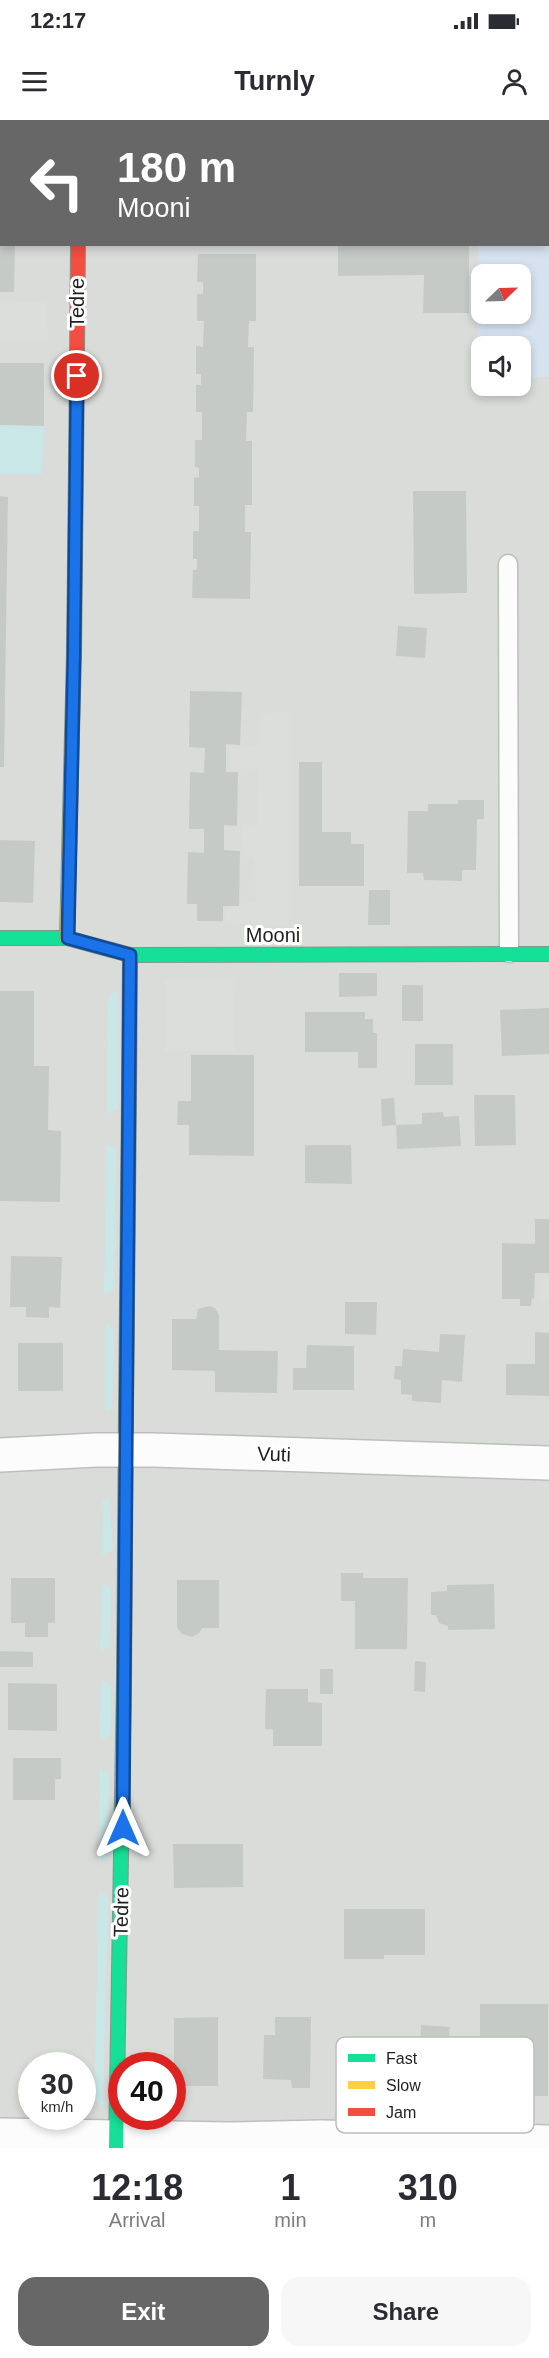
<!DOCTYPE html>
<style>
body{margin:0;font-family:Helvetica,sans-serif;background:#f7f7f7;color:#2b2b33;height:100vh;display:flex;flex-direction:column;font-size:22px;white-space:nowrap}
*{box-sizing:border-box;margin:0}
p{font-size:20px;color:#7c7c81}
.icon{flex:none;width:33px;height:33px;fill:none;stroke:currentColor;stroke-width:2;stroke-linecap:round;stroke-linejoin:round}
.map{position:relative;height:2028px;overflow:hidden}
.drawer{display:flex;flex-direction:column;background:#fff;flex:1}
.drawer>*{flex:none}
.top-card{position:absolute;left:0px;top:0px;width:549px;height:126px;box-shadow:0 3px 9px #0003;background:#666766;color:#fff;overflow:hidden}
.needle{width:39px;rotate:67deg}
.controls{position:absolute;left:471px;top:144px;display:grid;gap:12px}
.controls a{display:grid;place-items:center;width:60px;height:60px;border-radius:12px;background:#fff;box-shadow:0 3px 9px #0003;font-size:30px}
.speed{position:absolute;left:18px;top:1932px;display:flex;gap:12px;font-size:30px;font-weight:700;text-align:center}
.speed>*{display:grid;place-content:center;width:78px;height:78px;border-radius:50%;background:#fff;box-shadow:0 3px 9px #0003;line-height:1}
.speed small{font-size:15px;font-weight:400}
.speed .limit{border:9px solid #d22;background:#fff;color:#111}
.pin{position:absolute;display:grid;place-items:center;width:51px;height:51px;color:#fff;margin:-26px;border:3px solid #fff;border-radius:50%;box-shadow:0 2px 6px #0007}
.me{position:absolute;width:66px;margin:-33px;rotate:0deg;stroke-linejoin:round;filter:drop-shadow(0 0 4px #0008)}
.turn{display:flex;align-items:center;gap:21px;height:126px;padding:0 18px;font-size:27px}
.turn .icon{width:78px;height:78px;stroke-width:2.5}
.turn b{display:block;font-size:42px;line-height:51px}
.eta{display:flex;justify-content:space-evenly;align-items:center;height:102px;text-align:center}
.eta b{font-size:36px;font-weight:800;line-height:42px}
.button{display:flex;gap:12px;margin-top:auto;padding:12px 18px}
.button a{flex:1;height:69px;border-radius:18px;background:#666766;color:#fff;font-size:24px;font-weight:800;line-height:69px;text-align:center}
.button a+a{background:#f7f7f7;color:#2b2b33}
.status{display:flex;justify-content:space-between;align-items:center;height:42px;padding:0 30px;background:#fff;direction:ltr}
.status svg{height:16px;fill:currentColor}
header{display:flex;justify-content:space-between;align-items:center;height:78px;padding:0 18px;background:#fff;font-size:27px;font-weight:800}
.map>svg:first-child{display:block}
.residential{fill:#dadcda;fill-rule:evenodd}
.grass{fill:#cae7e7}
.park{fill:#d7e2f0;fill-rule:evenodd}
.parking{fill:#dcdedc}
.building{fill:#c6cac6}
.lines{fill:none;stroke-linecap:round;stroke-linejoin:round}
.lane-casing{stroke:#bdbfbd;stroke-width:21}
.street-casing{stroke:#bdbfbd;stroke-width:36}
.fast-casing{stroke:#82968e;stroke-width:16}
.slow-casing{stroke:#82968e;stroke-width:16}
.jam-casing{stroke:#82968e;stroke-width:16}
.lane{stroke:#fcfcfc;stroke-width:18}
.street{stroke:#fcfcfc;stroke-width:33}
.fast{stroke:#16e098;stroke-width:14}
.slow{stroke:#ffcf43;stroke-width:14}
.jam{stroke:#f24e42;stroke-width:14}
.route-casing{stroke:#114b97;stroke-width:15}
.route{stroke:#1a73e8;stroke-width:10}
.labels{text-anchor:middle;stroke-width:6;stroke-linejoin:round;paint-order:stroke}
.street-label{font-size:20px;fill:#1f1f1f;stroke:#fff}
.key{fill:#fff;stroke:#bcbcbc;stroke-width:1.5}
.key-label{font-size:16px;fill:#1f1f1f}
</style>
<div class="status"><b>12:17</b><svg viewBox="0 0 49 12"><path d="M0 12V9h3v3zM5 12V6h3v6zM10 12V3h3v9zM15 12V0h3v12zM26 1h20v11H26zM47 4h2v5h-2z"/></svg></div>
<header><svg class="icon" aria-label="menu" viewBox="0 0 24 24"><path d="M4 6h16M4 12h16M4 18h16"/></svg>Turnly<svg class="icon" aria-label="person" viewBox="0 0 24 24"><circle cx="12" cy="8" r="4"/><path d="M4 21q1-7 8-7t8 7"/></svg></header>
<div class="map">
<svg width="549" height="2028" viewBox="0 0 549 2028">
<rect width="100%" height="100%" fill="#e9ede9"/>
<path class="residential" d="M0 0H549V2028H0ZM2 2H548V124H2ZM482 154H520V194H482ZM482 226H520V266H482ZM32 1946H82V1996H32ZM122 1946H172V1996H122Z"/>
<g class="grass">
<polygon points="0,305 44,306 42,354 0,354"/>
<polygon points="118,871 117,989 107,994 108,880 109,875"/>
<polygon points="107,1024 116,1028 114,1170 104,1175"/>
<polygon points="106,1203 114,1210 112,1289 106,1290"/>
<polygon points="109,1377 113,1430 102,1435 103,1381"/>
<polygon points="102,1463 111,1469 110,1526 100,1531"/>
<polygon points="101,1560 111,1566 111,1614 100,1620"/>
<polygon points="100,1648 109,1653 108,1738 99,1743"/>
<polygon points="99,1772 108,1776 103,1985 99,1985 94,1977"/>
</g>
<path class="park" d="M480 0H549V257H521L520 226H482L481 256H477L478 125 548 124V2ZM482 154H520V194H482Z"/>
<g class="parking">
<polygon points="0,181 46,182 48,220 0,219"/>
<polygon points="290,592 289,806 225,803 226,789 256,781 254,738 244,737 241,705 257,705 259,649 230,648 230,629 259,625 262,593"/>
<polygon points="234,859 235,931 165,931 165,861"/>
<polygon points="540,1159 549,1159 549,1182 539,1182"/>
</g>
<g class="building">
<polygon points="0,124 15,124 14,172 0,172"/>
<polygon points="338,124 469,124 469,193 423,193 424,155 338,156"/>
<polygon points="198,134 256,134 256,201 249,201 248,227 254,227 253,292 247,292 246,321 252,321 252,385 245,385 245,412 251,412 250,479 192,478 193,450 197,450 197,439 193,439 193,411 199,411 199,386 194,386 194,358 199,357 199,348 195,347 195,320 202,320 202,292 196,292 196,265 201,265 201,254 196,254 196,226 203,227 204,201 197,201 197,174 203,174 203,162 197,162"/>
<polygon points="0,243 44,243 44,306 0,305"/>
<polygon points="413,371 466,371 467,473 414,474"/>
<polygon points="0,376 8,377 4,647 0,647"/>
<polygon points="398,506 427,508 425,538 396,536"/>
<polygon points="190,571 242,572 240,625 226,624 226,652 238,652 237,706 224,705 224,730 240,731 239,786 223,786 223,801 197,801 197,784 187,784 188,732 204,733 204,709 189,709 190,652 204,653 205,628 189,627"/>
<polygon points="299,642 322,642 322,712 351,712 351,724 364,724 364,766 299,766"/>
<polygon points="458,680 484,680 484,699 477,699 476,750 462,750 462,761 424,760 423,753 407,753 408,691 428,691 428,684 458,684"/>
<polygon points="0,720 35,721 33,783 0,782"/>
<polygon points="369,770 390,770 390,805 368,805"/>
<polygon points="339,853 377,853 377,876 339,877"/>
<rect x="402" y="865" width="21" height="36"/>
<polygon points="0,871 34,871 34,946 49,946 48,1010 61,1011 60,1082 0,1081"/>
<polygon points="549,888 549,934 502,936 500,890"/>
<polygon points="305,892 365,892 365,899 373,899 373,913 377,913 377,948 358,948 358,932 305,932"/>
<rect x="415" y="924" width="38" height="41"/>
<polygon points="191,935 254,935 254,1036 189,1035 189,1005 177,1005 178,981 191,981"/>
<polygon points="474,975 515,975 516,1025 475,1026"/>
<polygon points="394,978 396,1005 382,1006 381,979"/>
<polygon points="443,992 444,997 459,996 461,1026 397,1029 396,1005 422,1004 422,993"/>
<polygon points="305,1025 351,1025 352,1064 305,1063"/>
<polygon points="535,1099 549,1099 549,1153 535,1153 534,1179 532,1178 531,1186 520,1186 520,1179 502,1179 502,1123 535,1124"/>
<polygon points="11,1136 62,1137 60,1188 49,1187 49,1198 26,1197 26,1187 10,1187"/>
<polygon points="345,1182 377,1182 376,1215 345,1214"/>
<polygon points="210,1186 215,1188 219,1195 219,1230 278,1231 277,1273 215,1272 215,1251 172,1250 172,1199 196,1199 198,1189"/>
<polygon points="535,1212 549,1213 549,1276 506,1275 506,1244 535,1244"/>
<polygon points="440,1214 465,1215 462,1262 442,1260 441,1283 412,1281 412,1275 401,1274 401,1260 394,1259 395,1246 402,1246 403,1229 439,1232"/>
<rect x="18" y="1223" width="45" height="48"/>
<polygon points="307,1225 354,1226 354,1270 293,1270 293,1248 306,1248"/>
<polygon points="341,1453 363,1453 363,1458 408,1458 407,1529 355,1529 355,1481 341,1481"/>
<polygon points="11,1458 55,1458 55,1503 48,1503 48,1517 25,1517 25,1503 11,1503"/>
<polygon points="177,1460 219,1460 219,1508 202,1508 199,1513 192,1517 182,1514 177,1508"/>
<polygon points="494,1464 495,1509 448,1510 448,1506 439,1503 436,1495 431,1495 431,1472 447,1471 447,1465"/>
<polygon points="0,1531 33,1532 33,1547 0,1547"/>
<polygon points="415,1541 426,1542 425,1572 414,1571"/>
<rect x="320" y="1549" width="13" height="25"/>
<polygon points="8,1563 57,1564 57,1611 8,1610"/>
<polygon points="266,1569 308,1569 308,1582 322,1583 322,1626 273,1626 273,1609 265,1609"/>
<polygon points="13,1638 61,1638 61,1659 55,1659 55,1680 13,1680"/>
<polygon points="173,1724 243,1724 243,1767 174,1768"/>
<polygon points="344,1789 425,1789 425,1835 384,1835 384,1839 344,1839"/>
<polygon points="480,1884 548,1884 548,1976 479,1976 479,1951 471,1943 471,1929 480,1921"/>
<polygon points="218,1897 218,1966 174,1966 174,1898"/>
<polygon points="275,1897 311,1897 310,1968 292,1968 291,1960 263,1959 264,1915 275,1915"/>
<polygon points="421,1905 450,1907 447,1932 426,1934 424,1976 377,1974 379,1932 420,1935"/>
</g>
<g class="lines">
<defs>
<polyline id="lane" points="508,444 509,833"/>
<g id="street">
<polyline points="80,2 80,0"/>
<polyline points="0,1335 96,1330 153,1330 549,1343"/>
<polyline points="0,2015 229,2019 321,2017 549,2022"/>
</g>
<g id="fast">
<polyline points="0,818 67,818 130,835 549,834"/>
<polyline points="126,1286 129,977"/>
<polyline points="116,2028 124,1560"/>
</g>
<g id="slow">
<polyline points="67,818 74,533 76,346"/>
<polyline points="124,1560 126,1286"/>
</g>
<g id="jam">
<polyline points="76,346 78,124"/>
<polyline points="129,977 130,835"/>
</g>
</defs>
<use href="#lane" class="lane-casing"/>
<use href="#street" class="street-casing"/>
<use href="#fast" class="fast-casing"/>
<use href="#slow" class="slow-casing"/>
<use href="#jam" class="jam-casing"/>
<use href="#lane" class="lane"/>
<use href="#street" class="street"/>
<use href="#fast" class="fast"/>
<use href="#slow" class="slow"/>
<use href="#jam" class="jam"/>
</g>
<g class="lines">
<defs>
<polyline id="route" points="77,256 74,533 68,818 130,835 123,1708"/>
</defs>
<use href="#route" class="route-casing"/>
<use href="#route" class="route"/>
</g>
<g class="labels">
<g class="street-label">
<text transform="translate(77 183) rotate(-90)" y="7">Tedre</text>
<text x="273" y="822">Mooni</text>
<text transform="translate(274 1334) rotate(2)" y="7">Vuti</text>
<text transform="translate(121 1792) rotate(-89)" y="7">Tedre</text>
</g>
</g>
<rect x="336" y="1917" width="198" height="96" rx="9" class="key"/>
<rect x="348" y="1934" width="27" height="8" fill="#16e098"/>
<rect x="348" y="1961" width="27" height="8" fill="#ffcf43"/>
<rect x="348" y="1988" width="27" height="8" fill="#f24e42"/>
<g class="key-label">
<text x="386" y="1944">Fast</text>
<text x="386" y="1971">Slow</text>
<text x="386" y="1998">Jam</text>
</g>
</svg>
<div class="controls">
<a><svg class="needle" viewBox="-14 -14 28 28"><path d="M0-13l5 13h-10z" fill="#e53935"/><path d="M0 13l5-13h-10z" fill="#7c7c81"/></svg></a>
<a><svg class="icon" aria-label="sound" viewBox="0 0 24 24"><path d="M4 9h4l5-4v14l-5-4H4zM17 9q2 3 0 6"/></svg></a>
</div>
<div class="speed"><div>30<small>km/h</small></div><div class="limit">40</div></div>
<div class="pin" style="left:77px;top:256px;background:#d93025"><svg class="icon" aria-label="arrive" viewBox="0 0 24 24"><path d="M6 21V4h12l-3 4 3 4H6"/></svg></div>
<svg class="me" style="left:123px;top:1708px" viewBox="-20 -20 40 40"><path d="M0-17L14 15 0 8-14 15z" fill="#1a73e8" stroke="#fff" stroke-width="4"/></svg>
<div class="top-card">
<div class="turn"><svg class="icon" aria-label="left" viewBox="0 0 24 24"><path d="M17 20v-9H6M10 6l-5 5 5 5"/></svg><div><b>180 m</b>Mooni</div></div>
</div>
</div>
<section class="drawer">
<div class="eta">
<div><b>12:18</b><p>Arrival</p></div>
<div><b>1</b><p>min</p></div>
<div><b>310</b><p>m</p></div>
</div>
<div class="button"><a>Exit</a><a>Share</a></div>
</section>
